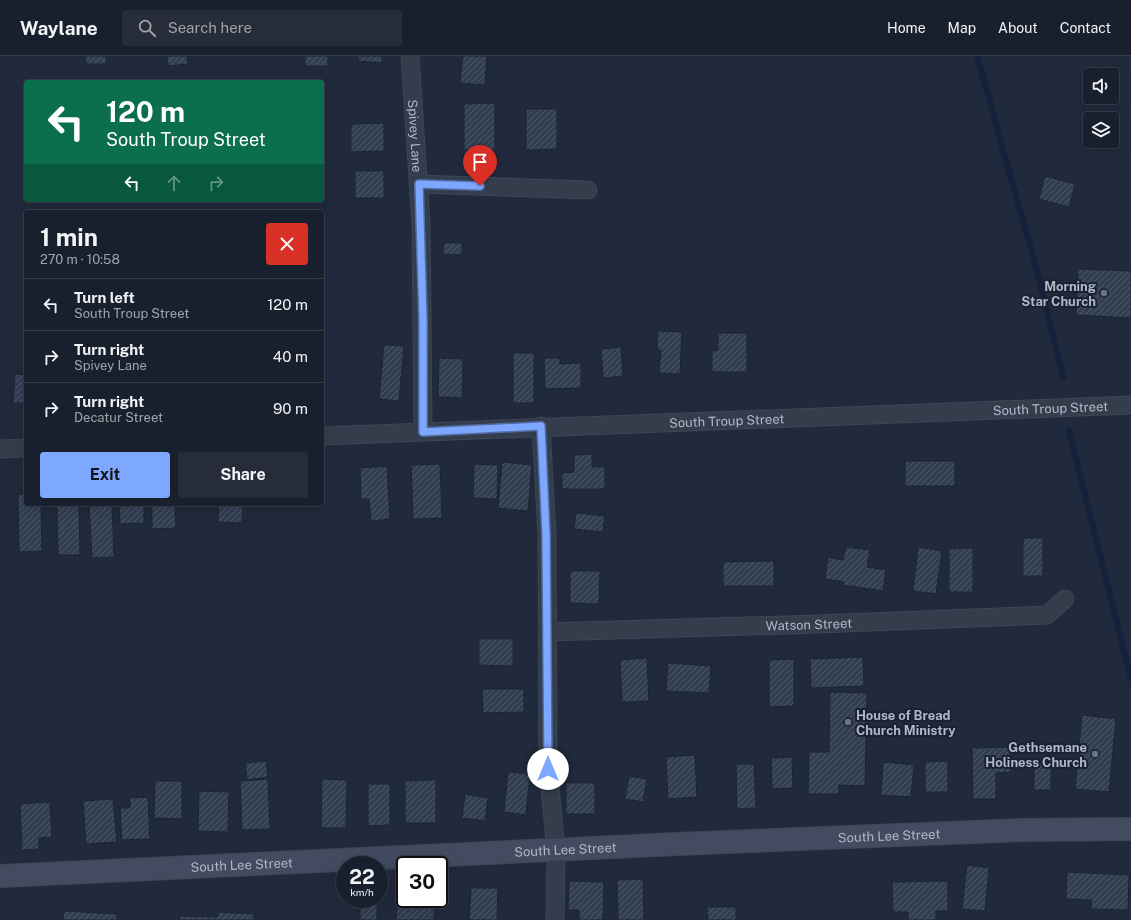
<!DOCTYPE html>
<meta charset="utf-8">
<style>
body{margin:0;font-family:"Public Sans",sans-serif;background:#262d39;color:#f1f3f6;height:100vh;display:flex;flex-direction:column;font-size:15px;white-space:nowrap}
*{box-sizing:border-box;margin:0}
p{font-size:13px;color:#9fa3aa}
.icon{flex:none;width:22px;height:22px;fill:none;stroke:currentColor;stroke-width:2;stroke-linecap:round;stroke-linejoin:round}
.map{position:relative;flex:1;overflow:hidden}
.details{position:absolute;left:24px;top:154px;width:300px;height:296px;display:flex;flex-direction:column;background:#19202d;border-radius:4px;box-shadow:0 4px 16px #0002,0 0 0 1px #373e49}
.details>*{flex:none}
.banner{position:absolute;left:24px;top:24px;width:300px;height:122px;border-radius:4px;box-shadow:0 4px 16px #0002,0 0 0 1px #373e49;background:#0b6e4f;color:#fff;overflow:hidden}
.controls{position:absolute;left:1083px;top:12px;display:grid;gap:8px}
.controls a{display:grid;place-items:center;width:36px;height:36px;border-radius:4px;background:#19202d;box-shadow:0 4px 16px #0002,0 0 0 1px #373e49;font-size:20px}
.speed{position:absolute;left:336px;top:800px;display:flex;gap:8px;font-size:20px;font-weight:700;text-align:center}
.speed>*{display:grid;place-content:center;width:52px;height:52px;border-radius:50%;background:#19202d;box-shadow:0 4px 16px #0002,0 0 0 1px #373e49;line-height:1}
.speed small{font-size:10px;font-weight:400}
.speed .limit{border:2px solid #111;border-radius:6px;background:#fff;color:#111}
.pin{position:absolute;display:grid;place-items:center;width:34px;height:34px;color:#fff;margin:-41px -17px;border-radius:50% 50% 50% 0;rotate:-45deg;box-shadow:0 0 4px #0007}
.pin .icon{rotate:45deg}
.me{position:absolute;width:44px;margin:-22px;rotate:0deg;stroke-linejoin:round;filter:drop-shadow(0 0 3px #0008)}
.turn{display:flex;align-items:center;gap:14px;height:84px;padding:0 16px;font-size:18px}
.turn .icon{width:52px;height:52px;stroke-width:2.5}
.turn b{display:block;font-size:28px;line-height:34px}
.lanes{display:flex;align-items:center;height:38px;padding:0 16px;background:#0003;justify-content:center;gap:20px;direction:ltr}
.lanes .off{opacity:.35}
.round{display:grid;place-items:center;flex:none;width:42px;height:42px;border-radius:4px;background:#262d39}
.overview{display:flex;align-items:center;justify-content:space-between;height:68px;padding:0 16px}
h1{font-size:24px;font-weight:700;line-height:30px}
.action{display:flex;gap:8px;margin-top:auto;padding:8px 16px}
.action a{flex:1;height:46px;border-radius:4px;background:#7ea7ff;color:#111;font-size:16px;font-weight:700;line-height:46px;text-align:center}
.action a+a{background:#262d39;color:#f1f3f6}
ul{padding:0;list-style:none}
li{display:flex;align-items:center;gap:12px;height:52px;padding:0 16px;border-top:1px solid #373e49}
li div{flex:1}
li b{display:block;font-size:15px}
li em{font-style:normal}
header{display:flex;align-items:center;gap:24px;box-sizing:border-box;height:56px;padding:0 20px;background:#19202d;border-bottom:1px solid #373e49}
header strong{font-size:19px}
nav{display:flex;gap:22px;margin-inline-start:auto;font-size:14px}
.search{width:280px;height:36px;background:#262d39;display:flex;align-items:center;gap:10px;box-sizing:border-box;padding:0 14px;border-radius:4px;color:#9fa3aa;font-size:15px}
.map>svg:first-child{display:block}
.lines{fill:none;stroke-linecap:round;stroke-linejoin:round}
.stream{stroke:#13213a;stroke-width:6}
.building{fill:url(#building-hatch);stroke:#1c2433}
.street-casing{stroke:#3e4655;stroke-width:19}
.secondary-casing{stroke:#3e4655;stroke-width:24}
.street{stroke:#343d4c;stroke-width:17}
.secondary{stroke:#424b60;stroke-width:22}
.route-casing{stroke:#526da6;stroke-width:10}
.route{stroke:#7ea7ff;stroke-width:7}
.worship-dot{fill:#6b7280;stroke:#1a2231;stroke-width:1.5}
.labels{text-anchor:middle;stroke-width:4;stroke-linejoin:round;paint-order:stroke}
.street-label{font-size:13px;fill:#b0b7c8;stroke:#1a2231}
.poi-label{font-size:13px;font-weight:bold;fill:#b0b7c8;stroke:#1a2231;text-anchor:end}
</style>
<header>
<strong>Waylane</strong>
<div class="search"><svg class="icon" aria-label="search" viewBox="0 0 24 24"><circle cx="10" cy="10" r="6"/><path d="M15 15l6 6"/></svg>Search here</div>
<nav><a>Home</a><a>Map</a><a>About</a><a>Contact</a></nav>
</header>
<div class="map">
<svg width="1131" height="864" viewBox="0 0 1131 864">
<defs>
<pattern id="building-hatch" width="6" height="6" patternUnits="userSpaceOnUse"><rect width="6" height="6" fill="#323e52"/><path d="M-1 1l2-2M0 6l6-6M5 7l2-2" fill="none" stroke="#4d5869"/></pattern>
</defs>
<rect width="100%" height="100%" fill="#212a3c"/>
<g class="lines">
<g class="stream">
<polyline points="977,0 1038,218 1063,321"/>
<polyline points="1069,374 1131,623"/>
</g>
</g>
<g class="building">
<polygon points="85,0 106,0 106,8 86,8"/>
<polygon points="167,0 187,0 188,8 168,10"/>
<rect x="305" y="0" width="23" height="10"/>
<polygon points="358,0 382,0 382,7 358,5"/>
<polygon points="463,0 487,0 485,29 460,27"/>
<polygon points="495,47 495,94 464,94 464,48"/>
<polygon points="526,53 557,53 557,93 526,94"/>
<polygon points="384,67 384,95 351,96 351,68"/>
<rect x="355" y="115" width="29" height="27"/>
<polygon points="1045,120 1075,128 1069,151 1039,143"/>
<polygon points="444,187 462,187 462,199 443,198"/>
<polygon points="1078,213 1131,215 1131,262 1076,259"/>
<polygon points="658,275 682,276 680,318 659,317 661,294 657,294"/>
<polygon points="718,277 747,277 747,316 712,316 712,295 718,294"/>
<polygon points="384,289 404,290 399,345 379,343"/>
<polygon points="621,291 623,320 603,322 601,293"/>
<rect x="513" y="297" width="21" height="50"/>
<polygon points="439,302 463,303 462,342 438,341"/>
<polygon points="544,302 560,302 560,308 581,307 581,332 545,333"/>
<polygon points="15,318 26,319 26,347 13,347"/>
<polygon points="592,398 592,411 605,411 605,433 562,433 562,417 574,416 574,399"/>
<rect x="905" y="405" width="50" height="25"/>
<polygon points="502,406 532,409 528,455 498,452"/>
<polygon points="440,408 442,462 413,463 411,409"/>
<polygon points="474,408 498,409 497,443 473,442"/>
<polygon points="387,410 390,463 371,465 369,443 361,443 360,412"/>
<polygon points="18,438 26,438 26,448 41,448 42,495 19,496"/>
<polygon points="57,448 79,448 80,499 58,499"/>
<polygon points="89,448 112,448 114,501 92,502"/>
<polygon points="119,448 144,448 144,467 120,468"/>
<polygon points="152,448 175,448 176,472 152,473"/>
<polygon points="219,448 243,448 242,467 218,466"/>
<polygon points="576,457 605,460 603,476 574,473"/>
<rect x="1023" y="482" width="20" height="38"/>
<polygon points="846,491 870,494 867,511 886,514 883,535 843,529 844,526 825,523 828,501 843,504"/>
<polygon points="918,491 942,495 936,538 913,535"/>
<polygon points="973,492 973,536 949,536 949,493"/>
<polygon points="774,505 774,530 723,530 723,506"/>
<polygon points="570,515 600,515 599,548 570,547"/>
<polygon points="479,583 513,583 513,610 479,609"/>
<polygon points="863,601 864,630 811,632 810,603"/>
<polygon points="647,602 649,645 622,646 620,604"/>
<polygon points="794,603 794,650 769,651 769,604"/>
<polygon points="668,607 711,610 709,637 666,635"/>
<polygon points="482,633 524,633 524,656 483,657"/>
<polygon points="830,636 867,637 865,730 839,729 839,738 808,738 809,696 829,696"/>
<polygon points="1082,659 1116,663 1109,736 1075,733"/>
<polygon points="1010,691 1011,716 996,717 996,743 973,743 972,692"/>
<polygon points="695,699 697,741 668,743 666,701"/>
<polygon points="792,701 793,732 772,733 771,702"/>
<polygon points="266,705 268,721 247,724 245,707"/>
<polygon points="948,705 948,736 925,736 925,706"/>
<rect x="1034" y="705" width="17" height="29"/>
<polygon points="883,706 914,709 911,741 881,739"/>
<polygon points="736,708 754,708 756,752 737,753"/>
<polygon points="508,716 530,718 526,759 504,756"/>
<polygon points="629,720 647,723 643,746 625,743"/>
<polygon points="268,723 270,773 242,774 240,725"/>
<polygon points="322,723 347,724 346,772 321,772"/>
<polygon points="436,724 436,767 405,767 405,725"/>
<polygon points="155,725 182,725 182,763 154,762"/>
<rect x="566" y="727" width="29" height="31"/>
<polygon points="368,728 390,728 390,769 368,770"/>
<polygon points="199,735 229,736 228,776 198,775"/>
<polygon points="465,738 488,742 485,765 462,762"/>
<polygon points="148,741 150,783 122,784 120,752 130,752 130,742"/>
<polygon points="113,743 117,786 86,788 83,745"/>
<polygon points="50,746 52,781 39,782 39,793 22,794 20,748"/>
<polygon points="967,809 989,812 985,855 962,853"/>
<polygon points="1067,816 1129,819 1128,854 1091,853 1092,844 1066,843"/>
<polygon points="643,823 644,864 618,864 617,824"/>
<polygon points="569,825 604,826 603,864 579,864 579,854 568,854"/>
<polygon points="948,825 948,855 936,855 936,864 908,864 908,856 893,856 892,826"/>
<polygon points="471,832 498,832 497,864 469,864"/>
<polygon points="398,837 405,837 405,843 435,843 434,864 396,864"/>
<rect x="360" y="843" width="17" height="21"/>
<polygon points="707,851 736,851 736,864 708,864"/>
<polygon points="64,855 117,858 117,864 63,864"/>
<polygon points="218,856 254,858 254,864 180,864 180,860 218,861"/>
</g>
<g class="lines">
<defs>
<g id="street">
<path id="s1" d="M410 0 421 169 423 376"/>
<polyline points="419,128 588,134"/>
<polyline points="541,370 547,479 548,713 556,794 555,864"/>
<path id="s2" d="M322 380 1131 349"/>
<polyline points="0,393 26,392"/>
<path id="s3" d="M547 576 818 568 1047 559 1065 543"/>
</g>
<g id="secondary">
<path id="s4" d="M0 820 677 788 1025 774 1131 773"/>
</g>
</defs>
<use href="#street" class="street-casing"/>
<use href="#secondary" class="secondary-casing"/>
<use href="#street" class="street"/>
<use href="#secondary" class="secondary"/>
</g>
<g class="lines">
<defs>
<polyline id="route" points="480,130 419,128 423,263 423,376 541,370 546,479 548,713"/>
</defs>
<use href="#route" class="route-casing"/>
<use href="#route" class="route"/>
</g>
<g class="worship-dot">
<circle cx="1104" cy="237" r="4"/>
<circle cx="848" cy="666" r="4"/>
<circle cx="1095" cy="698" r="4"/>
</g>
<g class="labels">
<g class="street-label">
<text dy="5" stroke="none"><textPath href="#s1" startOffset="80">Spivey Lane</textPath></text>
<text dy="5" stroke="none"><textPath href="#s2" startOffset="729">South Troup Street</textPath></text>
<text dy="5" stroke="none"><textPath href="#s2" startOffset="405">South Troup Street</textPath></text>
<text dy="5" stroke="none"><textPath href="#s3" startOffset="262">Watson Street</textPath></text>
<text dy="5" stroke="none"><textPath href="#s4" startOffset="890">South Lee Street</textPath></text>
<text dy="5" stroke="none"><textPath href="#s4" startOffset="566">South Lee Street</textPath></text>
<text dy="5" stroke="none"><textPath href="#s4" startOffset="242">South Lee Street</textPath></text>
</g>
<g class="poi-label">
<text x="1096" y="235">Morning<tspan x="1096" dy="15">Star Church</tspan></text>
<text x="856" y="664" text-anchor="start">House of Bread<tspan x="856" dy="15">Church Ministry</tspan></text>
<text x="1087" y="696">Gethsemane<tspan x="1087" dy="15">Holiness Church</tspan></text>
</g>
</g>
</svg>
<div class="controls">
<a><svg class="icon" aria-label="sound" viewBox="0 0 24 24"><path d="M4 9h4l5-4v14l-5-4H4zM17 9q2 3 0 6"/></svg></a>
<a><svg class="icon" aria-label="layers" viewBox="0 0 24 24"><path d="M12 4l9 5-9 5-9-5zM3 14l9 5 9-5"/></svg></a>
</div>
<div class="speed"><div>22<small>km/h</small></div><div class="limit">30</div></div>
<div class="pin" style="left:480px;top:130px;background:#d93025"><svg class="icon" aria-label="arrive" viewBox="0 0 24 24"><path d="M6 21V4h12l-3 4 3 4H6"/></svg></div>
<svg class="me" style="left:548px;top:713px" viewBox="-20 -20 40 40"><circle r="19" fill="#fff"/><path d="M0-13L10 11 0 6-10 11z" fill="#7ea7ff"/></svg>
<div class="banner">
<div class="turn"><svg class="icon" aria-label="left" viewBox="0 0 24 24"><path d="M17 20v-9H6M10 6l-5 5 5 5"/></svg><div><b>120 m</b>South Troup Street</div></div>
<div class="lanes"><svg class="icon" aria-label="left" viewBox="0 0 24 24"><path d="M17 20v-9H6M10 6l-5 5 5 5"/></svg><svg class="icon off" aria-label="ahead" viewBox="0 0 24 24"><path d="M12 20V5M6 11l6-6 6 6"/></svg><svg class="icon off" aria-label="right" viewBox="0 0 24 24"><path d="M7 20v-9h11M14 6l5 5-5 5"/></svg></div>
</div>
<section class="details">
<div class="overview"><div><h1>1 min</h1><p>270 m · 10:58</p></div><a class="round" style="background:#d93025;color:#fff"><svg class="icon" aria-label="close" viewBox="0 0 24 24"><path d="M6 6l12 12M18 6L6 18"/></svg></a></div>
<ul>
<li><svg class="icon" aria-label="left" viewBox="0 0 24 24"><path d="M17 20v-9H6M10 6l-5 5 5 5"/></svg><div><b>Turn left</b><p>South Troup Street</p></div><em>120 m</em></li>
<li><svg class="icon" aria-label="right" viewBox="0 0 24 24"><path d="M7 20v-9h11M14 6l5 5-5 5"/></svg><div><b>Turn right</b><p>Spivey Lane</p></div><em>40 m</em></li>
<li><svg class="icon" aria-label="right" viewBox="0 0 24 24"><path d="M7 20v-9h11M14 6l5 5-5 5"/></svg><div><b>Turn right</b><p>Decatur Street</p></div><em>90 m</em></li>
</ul>
<div class="action"><a>Exit</a><a>Share</a></div>
</section>
</div>
